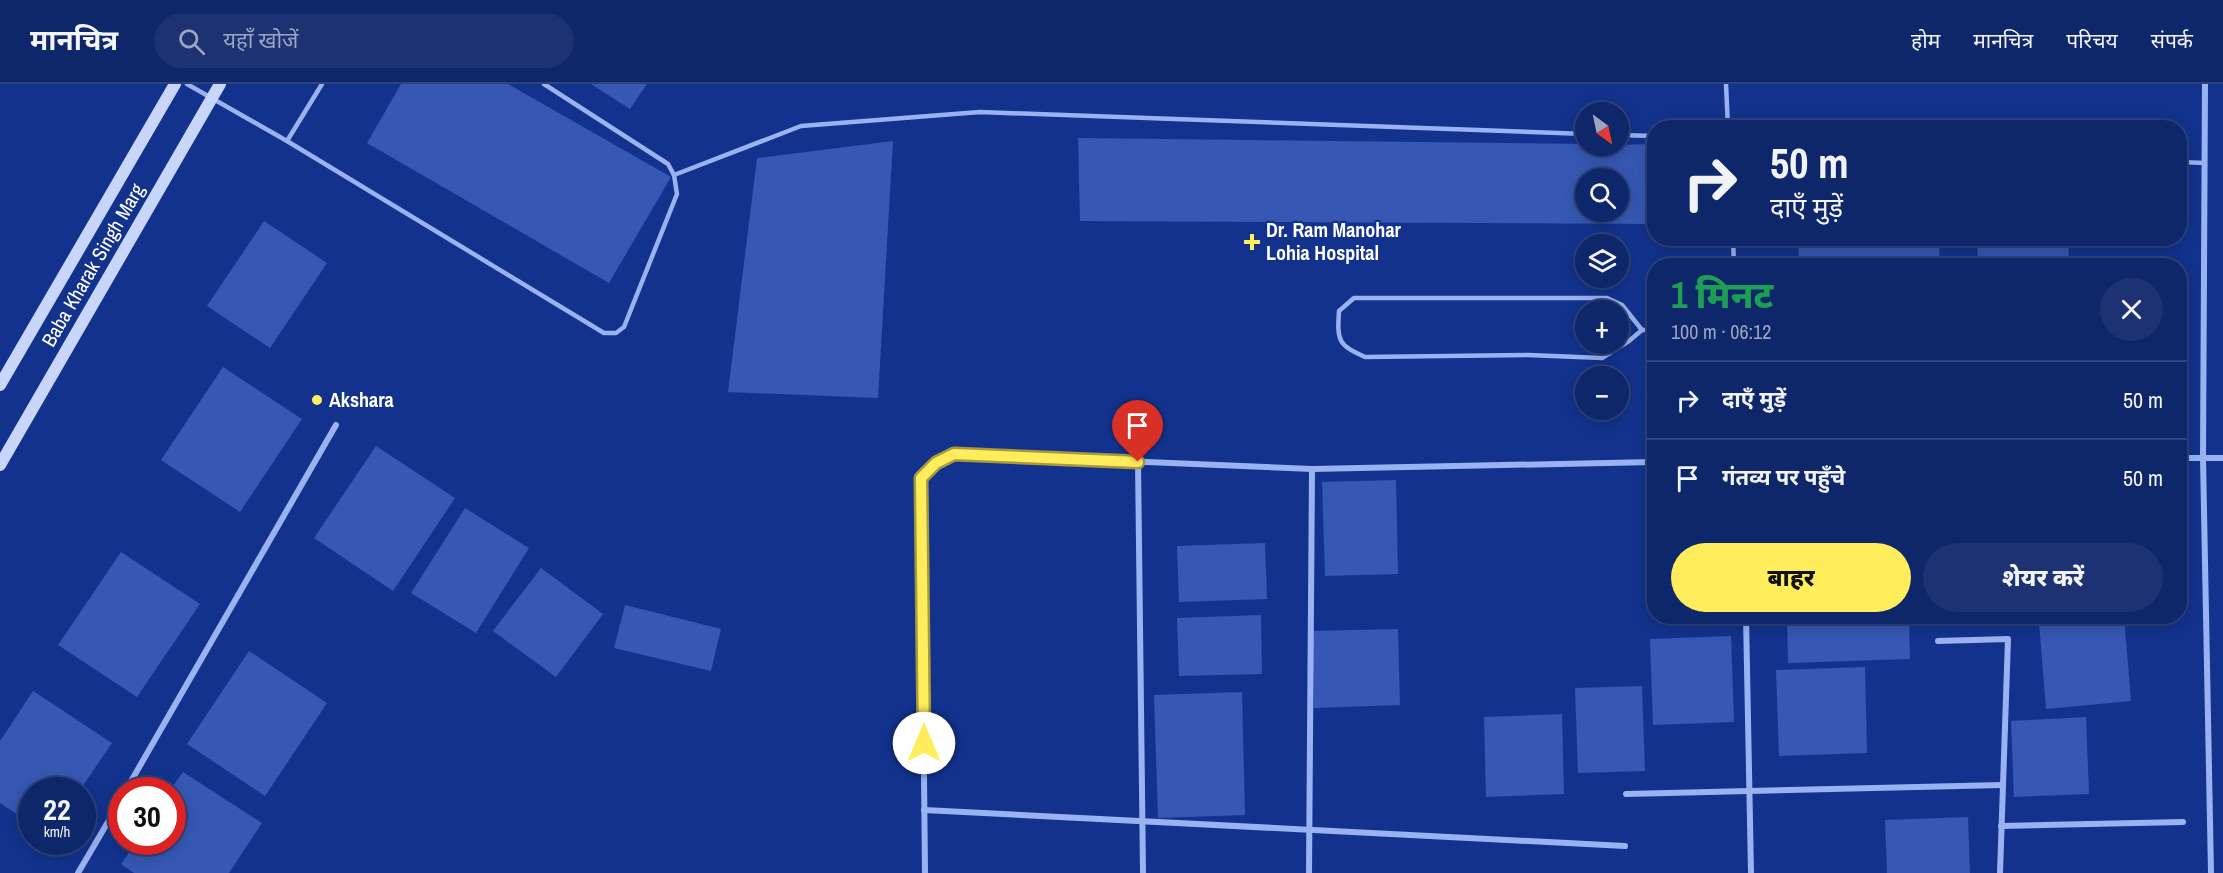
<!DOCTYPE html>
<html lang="hi">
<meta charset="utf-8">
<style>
body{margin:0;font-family:"Archivo Narrow","Noto Sans Devanagari",sans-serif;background:#1c3272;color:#f1f3f6;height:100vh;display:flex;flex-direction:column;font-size:22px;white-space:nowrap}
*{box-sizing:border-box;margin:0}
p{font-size:20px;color:#9ba5c1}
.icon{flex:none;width:33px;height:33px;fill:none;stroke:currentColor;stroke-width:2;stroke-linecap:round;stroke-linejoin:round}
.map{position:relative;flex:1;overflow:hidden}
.side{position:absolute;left:1647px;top:174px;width:540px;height:366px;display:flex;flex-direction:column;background:#0e266a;border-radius:24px;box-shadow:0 3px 15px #0003,0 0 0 2px #2e437e}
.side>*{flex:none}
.hud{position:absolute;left:1647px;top:36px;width:540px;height:126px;border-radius:24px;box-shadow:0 3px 15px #0003,0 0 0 2px #2e437e;background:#0e266a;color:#f1f3f6;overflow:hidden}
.needle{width:39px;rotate:147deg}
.fabs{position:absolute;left:1575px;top:18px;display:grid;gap:12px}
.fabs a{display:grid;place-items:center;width:54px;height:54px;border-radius:50%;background:#0e266a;box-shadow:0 3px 15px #0003,0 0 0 2px #2e437e;font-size:30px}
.speed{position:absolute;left:18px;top:693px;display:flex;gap:12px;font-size:30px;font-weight:700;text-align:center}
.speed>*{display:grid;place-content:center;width:78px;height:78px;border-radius:50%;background:#0e266a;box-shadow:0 3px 15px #0003,0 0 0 2px #2e437e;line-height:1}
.speed small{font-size:15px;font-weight:400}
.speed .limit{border:9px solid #d22;background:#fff;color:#111}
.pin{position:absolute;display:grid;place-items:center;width:51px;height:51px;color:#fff;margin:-62px -26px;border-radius:50% 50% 50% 0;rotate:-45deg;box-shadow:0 0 6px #0007}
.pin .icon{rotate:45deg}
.me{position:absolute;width:66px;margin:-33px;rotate:0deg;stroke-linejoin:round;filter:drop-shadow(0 0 4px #0008)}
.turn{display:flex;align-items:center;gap:21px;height:126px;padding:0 24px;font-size:27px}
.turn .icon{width:78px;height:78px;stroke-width:2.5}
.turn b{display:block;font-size:42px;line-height:51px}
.round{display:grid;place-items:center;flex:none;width:63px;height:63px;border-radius:32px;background:#1c3272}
.overview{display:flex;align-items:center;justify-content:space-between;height:102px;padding:0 24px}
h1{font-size:36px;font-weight:800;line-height:45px;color:#1e9e55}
.action{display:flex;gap:12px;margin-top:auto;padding:12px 24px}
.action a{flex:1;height:69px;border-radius:36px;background:#ffed5b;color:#111;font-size:24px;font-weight:800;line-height:69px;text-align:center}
.action a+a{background:#1c3272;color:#f1f3f6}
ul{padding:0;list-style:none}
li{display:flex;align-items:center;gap:18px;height:78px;padding:0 24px;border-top:2px solid #2e437e}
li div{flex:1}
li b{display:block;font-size:22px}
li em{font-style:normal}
header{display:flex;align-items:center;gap:36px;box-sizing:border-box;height:84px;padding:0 30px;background:#0e266a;border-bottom:2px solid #2e437e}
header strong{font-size:28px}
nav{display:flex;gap:33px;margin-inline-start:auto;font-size:21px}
.search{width:420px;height:54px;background:#1c3272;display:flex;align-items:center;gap:15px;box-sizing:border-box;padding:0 21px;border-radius:33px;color:#9ba5c1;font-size:22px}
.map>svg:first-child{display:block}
.building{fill:#3658b4;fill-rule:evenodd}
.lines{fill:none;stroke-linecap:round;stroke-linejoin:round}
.lane{stroke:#9bb2f1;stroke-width:4.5}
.street{stroke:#9bb2f1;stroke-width:6}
.secondary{stroke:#c9d6fc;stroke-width:12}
.route-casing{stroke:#a69a3b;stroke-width:15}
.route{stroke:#ffed5b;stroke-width:10}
.poi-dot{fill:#ffed5b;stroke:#12328d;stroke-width:2}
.labels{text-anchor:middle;stroke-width:4.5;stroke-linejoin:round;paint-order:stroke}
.poi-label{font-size:20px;font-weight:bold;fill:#fff;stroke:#12328d;text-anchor:start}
.street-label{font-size:20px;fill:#fff;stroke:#12328d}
</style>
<header>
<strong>मानचित्र</strong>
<div class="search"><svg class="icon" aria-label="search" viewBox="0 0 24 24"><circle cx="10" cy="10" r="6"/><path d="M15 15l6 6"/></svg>यहाँ खोजें</div>
<nav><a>होम</a><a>मानचित्र</a><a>परिचय</a><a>संपर्क</a></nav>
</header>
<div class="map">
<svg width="2223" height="789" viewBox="0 0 2223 789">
<rect width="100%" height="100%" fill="#12328d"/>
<g class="building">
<polygon points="401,0 508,0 671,93 609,199 367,59"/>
<polygon points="591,0 647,0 630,25"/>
<path d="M1078 54 1586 60V62L1652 60 1654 140 1080 137ZM1586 94H1618V128H1586Z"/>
<polygon points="893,57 878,314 728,308 757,74"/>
<polygon points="264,137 327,179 270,264 207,222"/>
<polygon points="1798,154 1939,154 1940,182 1799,182"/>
<polygon points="1977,154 2068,154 2069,182 1978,182"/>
<polygon points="223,283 302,335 240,428 161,376"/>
<polygon points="376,362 455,414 393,507 314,454"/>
<polygon points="1396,396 1398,490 1325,492 1322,398"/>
<polygon points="1645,411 1654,411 1654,486 1647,486"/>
<polygon points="465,424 529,464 476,549 411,509"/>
<polygon points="1265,459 1267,515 1179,518 1177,462"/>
<polygon points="121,468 200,520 137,613 58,561"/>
<polygon points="541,484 603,530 556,593 493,547"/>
<polygon points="625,521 721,545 711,587 614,564"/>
<polygon points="1261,531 1262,590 1179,592 1177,534"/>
<polygon points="1787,532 1909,532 1910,575 1788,579"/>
<polygon points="2099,532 2124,532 2131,617 2046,625 2039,538"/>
<polygon points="1398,545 1400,621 1314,624 1312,547"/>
<polygon points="1731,552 1734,638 1653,641 1650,555"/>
<polygon points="249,567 327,619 265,712 187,660"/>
<polygon points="1865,583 1867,669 1779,672 1776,586"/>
<polygon points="1642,602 1645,687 1578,689 1575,604"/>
<polygon points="33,607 112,659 80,706 32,706 32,740 0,719 0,657"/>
<polygon points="1242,608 1245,731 1158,734 1154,611"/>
<polygon points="1562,630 1564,710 1486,713 1484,633"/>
<polygon points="2086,633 2089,710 2014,713 2011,637"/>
<polygon points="183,688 262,739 229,789 134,789 121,780 136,758 172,758 172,706 170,706"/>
<polygon points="1968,733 1970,789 1887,789 1885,736"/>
</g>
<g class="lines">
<g class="lane">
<polyline points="187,0 287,57 604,249 616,249 624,243 677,110 674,91 668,80 544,0"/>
<polyline points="1726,0 1728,44"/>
<polyline points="1618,51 1654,52"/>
<polyline points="287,57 322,0"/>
<polyline points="2180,78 2205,79"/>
<polyline points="674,91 801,42 980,28 1586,50"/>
<polyline points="1733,154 1734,182"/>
<path d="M1642 246 1622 221 1607 214H1354L1339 227C1337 257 1338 261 1365 273L1528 271 1602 274 1629 257 1642 246H1654"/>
</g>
<g class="street">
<polyline points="2205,0 2203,374 2211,789"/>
<polyline points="2180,374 2223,374"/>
<polyline points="1138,378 1143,789"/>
<polyline points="1746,532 1751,789"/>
<polyline points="1938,557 2008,555 2000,789"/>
<polyline points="126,706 336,341"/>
<polyline points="1626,710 2002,701"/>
<polyline points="924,726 1625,762"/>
<polyline points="2001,742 2183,738"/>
<polyline points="78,789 122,714"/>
<polyline points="925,789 921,394 936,379 954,370 1312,385 1654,378"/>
<polyline points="1309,789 1312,385"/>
</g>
<g class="secondary">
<polyline points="0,301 175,0"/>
<polyline points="0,381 220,0"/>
</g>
</g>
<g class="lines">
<defs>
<polyline id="route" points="924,659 921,394 936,379 954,370 1138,378"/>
</defs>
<use href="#route" class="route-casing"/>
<use href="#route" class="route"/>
</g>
<g class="poi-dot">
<path d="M1249 149h6v6h6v6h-6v6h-6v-6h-6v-6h6z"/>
<circle cx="317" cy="316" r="6"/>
</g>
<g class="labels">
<g class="poi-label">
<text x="1266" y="153">Dr. Ram Manohar<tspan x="1266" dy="23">Lohia Hospital</tspan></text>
<text x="329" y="323">Akshara</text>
</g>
<g class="street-label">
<text transform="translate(93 181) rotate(-60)" y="7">Baba Kharak Singh Marg</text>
</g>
</g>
</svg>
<div class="fabs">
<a><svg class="needle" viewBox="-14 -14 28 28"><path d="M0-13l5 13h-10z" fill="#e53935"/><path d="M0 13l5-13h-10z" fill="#9ba5c1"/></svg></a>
<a><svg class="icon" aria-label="search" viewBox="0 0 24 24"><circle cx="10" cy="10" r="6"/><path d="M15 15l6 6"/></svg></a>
<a><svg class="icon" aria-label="layers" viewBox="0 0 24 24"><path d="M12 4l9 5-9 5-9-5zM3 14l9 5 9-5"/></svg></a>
<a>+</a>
<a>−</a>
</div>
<div class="speed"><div>22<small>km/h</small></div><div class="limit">30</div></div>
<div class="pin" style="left:1138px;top:378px;background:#d93025"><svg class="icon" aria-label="arrive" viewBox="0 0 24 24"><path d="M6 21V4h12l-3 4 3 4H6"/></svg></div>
<svg class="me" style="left:924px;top:659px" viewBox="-20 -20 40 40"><circle r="19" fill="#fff"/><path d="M0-13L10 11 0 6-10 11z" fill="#ffed5b"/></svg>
<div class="hud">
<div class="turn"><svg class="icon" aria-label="right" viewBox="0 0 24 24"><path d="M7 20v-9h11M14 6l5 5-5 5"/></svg><div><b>50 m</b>दाएँ मुड़ें</div></div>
</div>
<section class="side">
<div class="overview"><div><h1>1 मिनट</h1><p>100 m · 06:12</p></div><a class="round"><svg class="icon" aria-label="close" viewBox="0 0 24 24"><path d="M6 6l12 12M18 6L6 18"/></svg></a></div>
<ul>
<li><svg class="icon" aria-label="right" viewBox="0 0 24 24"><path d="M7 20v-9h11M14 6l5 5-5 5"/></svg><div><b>दाएँ मुड़ें</b></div><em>50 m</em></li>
<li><svg class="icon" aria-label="arrive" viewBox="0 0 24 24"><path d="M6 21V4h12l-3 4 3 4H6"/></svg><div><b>गंतव्य पर पहुँचे</b></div><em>50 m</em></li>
</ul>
<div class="action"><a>बाहर</a><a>शेयर करें</a></div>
</section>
</div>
